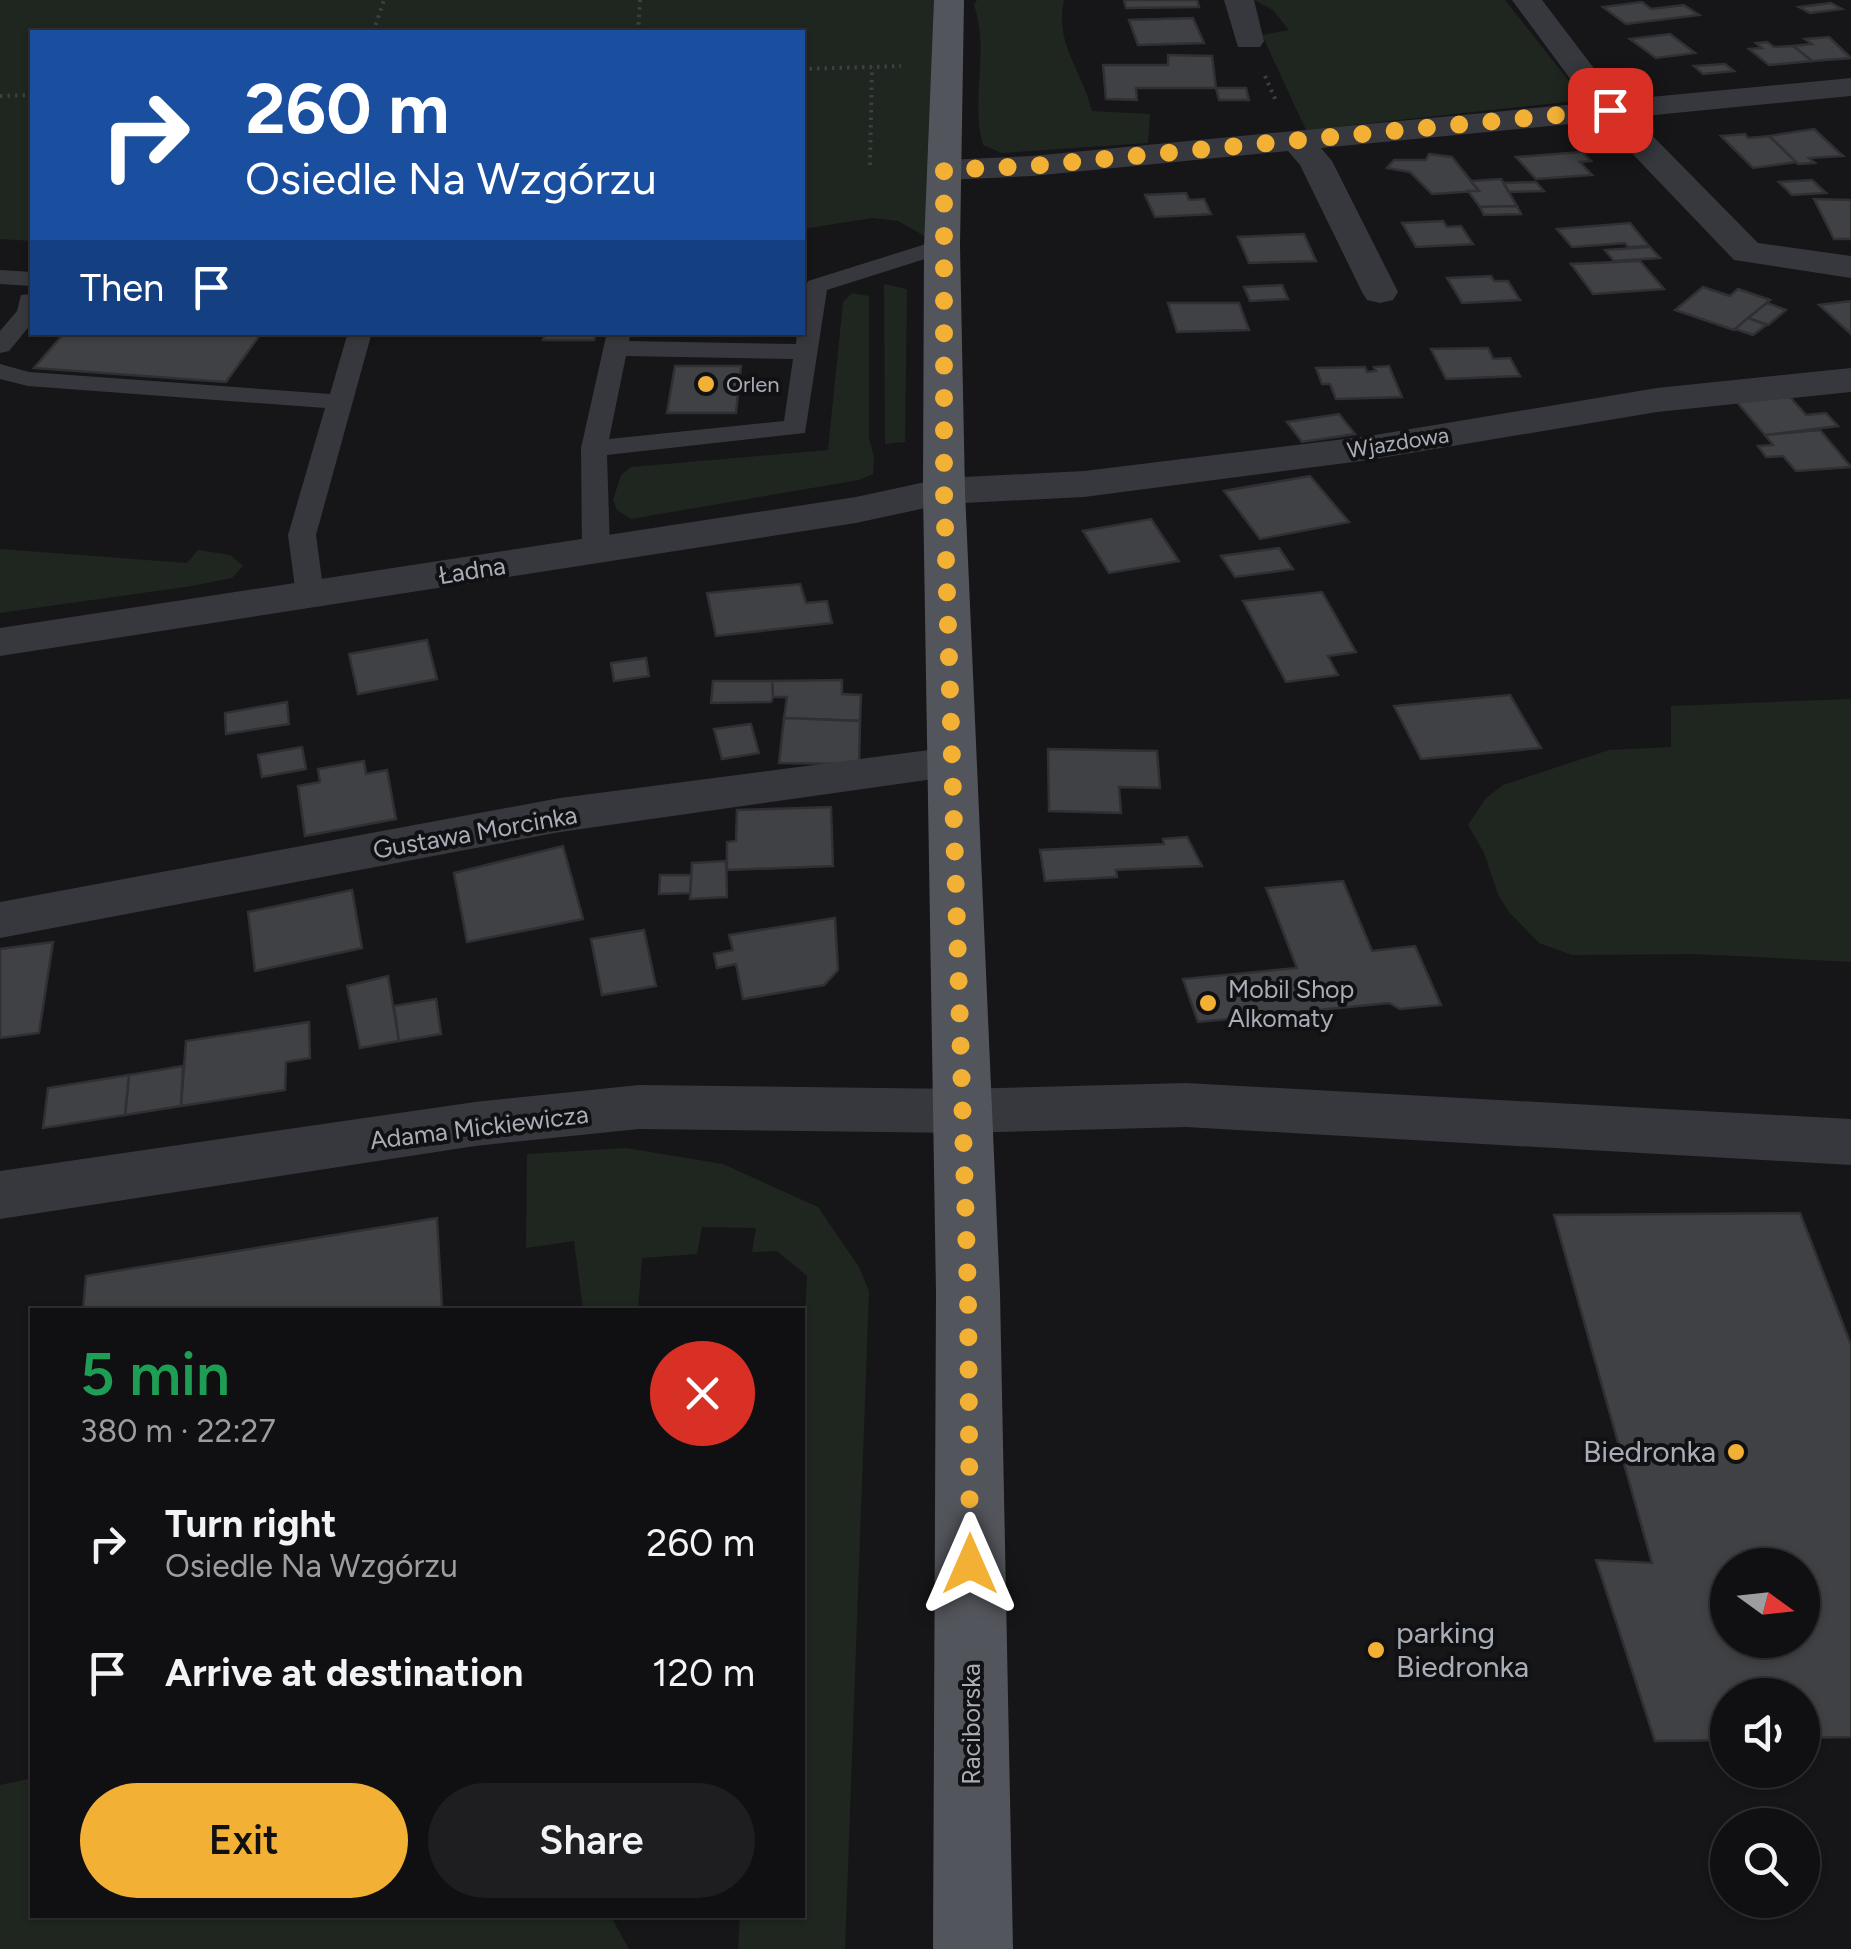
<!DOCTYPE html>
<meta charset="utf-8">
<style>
body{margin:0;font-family:Figtree,sans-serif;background:#1e1e20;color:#f1f3f6;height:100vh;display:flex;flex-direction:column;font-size:38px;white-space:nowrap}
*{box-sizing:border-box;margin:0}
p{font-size:32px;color:#9c9d9f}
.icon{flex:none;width:55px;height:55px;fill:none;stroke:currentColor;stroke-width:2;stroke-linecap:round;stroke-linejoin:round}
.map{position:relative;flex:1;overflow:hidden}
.details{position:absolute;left:30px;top:1308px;width:775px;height:610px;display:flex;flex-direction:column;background:#101012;border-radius:0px;box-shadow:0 2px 8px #0004,0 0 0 2px #303032}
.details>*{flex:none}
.banner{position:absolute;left:30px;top:30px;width:775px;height:305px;border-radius:0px;box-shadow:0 2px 8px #0004,0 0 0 2px #303032;background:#1a4fa0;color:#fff;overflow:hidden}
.needle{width:65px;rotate:105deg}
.controls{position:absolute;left:1710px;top:1548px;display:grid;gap:20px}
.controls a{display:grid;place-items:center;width:110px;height:110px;border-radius:50%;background:#101012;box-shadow:0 2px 8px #0004,0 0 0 2px #303032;font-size:50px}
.pin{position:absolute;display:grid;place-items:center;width:85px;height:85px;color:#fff;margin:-42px;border-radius:20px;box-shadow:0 5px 15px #0006}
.me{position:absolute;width:110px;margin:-55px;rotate:0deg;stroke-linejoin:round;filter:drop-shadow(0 0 8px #0008)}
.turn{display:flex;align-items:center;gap:35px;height:210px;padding:0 50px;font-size:45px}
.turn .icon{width:130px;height:130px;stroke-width:2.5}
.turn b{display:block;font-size:70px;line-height:85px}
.then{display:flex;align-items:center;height:95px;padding:0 50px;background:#0003;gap:20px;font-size:38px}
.round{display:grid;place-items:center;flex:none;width:105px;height:105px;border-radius:52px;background:#1e1e20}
.headline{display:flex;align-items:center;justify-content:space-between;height:170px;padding:0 50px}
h1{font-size:60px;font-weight:600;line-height:75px;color:#1e9e55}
.button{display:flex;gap:20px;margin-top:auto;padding:20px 50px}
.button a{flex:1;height:115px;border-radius:60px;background:#f2b134;color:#111;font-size:40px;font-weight:600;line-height:115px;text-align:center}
.button a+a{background:#1e1e20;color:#f1f3f6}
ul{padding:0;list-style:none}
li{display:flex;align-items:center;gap:30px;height:130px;padding:0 50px}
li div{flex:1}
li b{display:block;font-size:38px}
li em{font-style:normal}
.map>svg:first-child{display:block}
.green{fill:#1e261f}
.building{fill:#404145;stroke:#303034;stroke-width:2.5;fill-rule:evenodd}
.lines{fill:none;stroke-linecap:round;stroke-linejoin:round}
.path{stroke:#3d3f44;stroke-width:4;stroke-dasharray:2.5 5;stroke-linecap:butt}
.service{fill:#37383d;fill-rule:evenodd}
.minor{fill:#37383d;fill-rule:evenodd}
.primary{fill:#53555c;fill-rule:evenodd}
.route{stroke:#f2b134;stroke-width:18;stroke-dasharray:0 32.4}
.poi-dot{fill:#f2b134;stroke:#111113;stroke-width:4}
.labels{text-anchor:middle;stroke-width:8;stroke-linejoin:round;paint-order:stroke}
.far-poi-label{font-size:22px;fill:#a8adb8;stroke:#111113;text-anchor:start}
.far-street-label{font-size:22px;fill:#a8adb8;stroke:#111113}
.street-label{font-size:25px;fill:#a8adb8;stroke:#111113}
.poi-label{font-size:25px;fill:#a8adb8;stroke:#111113;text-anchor:start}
.near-poi-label{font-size:30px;fill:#a8adb8;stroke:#111113;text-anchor:end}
</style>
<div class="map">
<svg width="1851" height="1949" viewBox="0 0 1851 1949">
<rect width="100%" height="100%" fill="#161618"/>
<g class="green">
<polygon points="0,0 948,0 942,246 898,221 872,218 803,229 802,32 32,32 32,241 0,239"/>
<path d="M977 0H1064C1054 44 1083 72 1092 111L1150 114 1148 143 1002 153 983 145C970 99 990 51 974 5Z"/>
<polygon points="1254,0 1505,0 1584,100 1306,130 1262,35 1289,30 1273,10"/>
<polygon points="884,284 907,289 905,442 885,444"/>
<polygon points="852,293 869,296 869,439 874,456 873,474 859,480 631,519 617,510 613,500 621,475 631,467 828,450 843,302"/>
<polygon points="0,549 187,563 198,550 230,555 243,566 232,578 192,586 0,613"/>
<polygon points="1851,699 1851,962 1695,954 1572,955 1539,943 1508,911 1498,894 1484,853 1468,825 1486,798 1503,785 1609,750 1671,747 1671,706"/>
<polygon points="626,1148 723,1164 818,1207 859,1267 869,1291 845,1949 738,1949 740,1915 802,1915 802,1393 807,1276 777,1251 752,1252 756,1228 702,1227 697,1254 642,1258 638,1310 583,1310 574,1241 526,1248 527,1154"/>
<polygon points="32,1778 32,1915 610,1915 629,1949 0,1949 0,1785"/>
</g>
<g class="building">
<polygon points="1124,0 1197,0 1199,7 1126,8"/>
<polygon points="1642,2 1651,9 1684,5 1699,15 1626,24 1603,7"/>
<polygon points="1831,3 1842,9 1810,13 1799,7"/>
<polygon points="1193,18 1204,43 1138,45 1129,20"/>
<polygon points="1670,34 1695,53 1656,58 1630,39"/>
<polygon points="1829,37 1851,58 1812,61 1793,46 1812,44 1805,39"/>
<polygon points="1767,42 1774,47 1793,46 1812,61 1769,65 1749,49 1762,48 1756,43"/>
<polygon points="1168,55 1212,56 1216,88 1136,88 1137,100 1106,99 1103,65 1168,65"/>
<polygon points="1725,64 1734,71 1703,74 1694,66"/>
<polygon points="1216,88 1246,88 1249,100 1219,100"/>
<polygon points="1814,129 1843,156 1809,158 1815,163 1798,164 1769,136"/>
<polygon points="1745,134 1748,138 1769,136 1796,162 1753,168 1721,136"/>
<polygon points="1582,152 1591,161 1580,162 1592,175 1536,179 1516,157"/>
<polygon points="1429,154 1452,157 1479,191 1432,194 1410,172 1387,168 1394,160 1426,160"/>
<polygon points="1501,179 1517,206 1480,207 1468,191 1479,191 1471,181"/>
<polygon points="1812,180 1826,193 1792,195 1779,182"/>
<polygon points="1536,182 1544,191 1509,192 1504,183"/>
<polygon points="1186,193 1189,200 1204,199 1211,214 1155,217 1145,195"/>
<polygon points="1814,199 1851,200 1851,239 1834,239"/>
<polygon points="1517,206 1521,214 1484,215 1480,207"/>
<polygon points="1443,221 1447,227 1461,226 1473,244 1416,247 1402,223"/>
<polygon points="1630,223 1649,246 1628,247 1625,243 1572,247 1557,229"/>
<polygon points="1304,234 1316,261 1249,263 1238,237"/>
<polygon points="1650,247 1660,258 1614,261 1605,250"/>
<polygon points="1640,261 1664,289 1593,294 1571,264"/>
<polygon points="1491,276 1494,281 1508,281 1520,300 1462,303 1447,278"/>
<polygon points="1282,285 1288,299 1250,301 1244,287"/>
<polygon points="1703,287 1730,296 1738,289 1770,300 1734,330 1675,310"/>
<polygon points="1851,301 1851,334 1819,305"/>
<polygon points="1168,303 1239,303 1249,330 1177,332"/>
<polygon points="1767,303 1786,310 1768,325 1748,318"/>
<polygon points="1748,318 1766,325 1753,335 1735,329"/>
<polygon points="65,332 262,332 226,382 34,368"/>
<polygon points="530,332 596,332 594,340 543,340 545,334"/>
<polygon points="688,332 786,332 687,335"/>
<polygon points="1488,348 1493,359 1510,358 1520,376 1446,379 1431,349"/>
<polygon points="675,366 741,366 736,413 667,413"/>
<polygon points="1389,366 1402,397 1336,399 1330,384 1322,384 1316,368 1365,367 1367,372 1376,371 1374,367"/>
<polygon points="1790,397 1806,415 1826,413 1838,426 1765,435 1736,401"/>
<polygon points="1339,414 1355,434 1302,442 1287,422"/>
<polygon points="1820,430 1851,467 1796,471 1783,456 1766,457 1758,446 1773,445 1765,435"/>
<polygon points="1310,476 1349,522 1260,539 1224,491"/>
<polygon points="1151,519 1179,561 1109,573 1083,531"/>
<polygon points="1279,548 1293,569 1235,577 1221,556"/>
<polygon points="800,584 806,603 827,601 832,623 716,636 707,593"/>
<polygon points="1322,592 1356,652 1328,656 1338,675 1286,682 1243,601"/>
<polygon points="427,640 437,679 358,694 349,654"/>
<polygon points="646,658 649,676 614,681 611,663"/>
<polygon points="842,680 842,694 861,695 860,721 784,718 787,697 773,697 772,681"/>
<polygon points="713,681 772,681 773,697 771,702 711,703"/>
<polygon points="1510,695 1541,748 1421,759 1394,706"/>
<polygon points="287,702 289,724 226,734 225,713"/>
<polygon points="784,718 860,721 859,764 779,763"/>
<polygon points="751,724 759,753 722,759 714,729"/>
<polygon points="302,747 306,769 262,777 258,755"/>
<polygon points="1048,749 1157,751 1160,788 1119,787 1121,813 1049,811"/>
<polygon points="364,761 366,774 387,770 396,819 305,836 298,786 320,782 318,769"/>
<polygon points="831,807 833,866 727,870 727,842 736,841 737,810"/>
<polygon points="1187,837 1202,866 1116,870 1117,877 1045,881 1040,850 1164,844 1163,839"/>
<polygon points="563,846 583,919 467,942 454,873"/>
<polygon points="726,861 727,897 690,899 692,863"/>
<polygon points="660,875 691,875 690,893 659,894"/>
<polygon points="1343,881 1372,951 1415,946 1441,1005 1400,1009 1389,1003 1198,1022 1183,979 1297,968 1266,888"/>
<polygon points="352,890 362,948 255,971 248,912"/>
<polygon points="835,918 838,970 824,985 743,999 736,964 717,968 714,954 733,950 729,935"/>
<polygon points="644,930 656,986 602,995 591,939"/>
<polygon points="53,942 39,1033 0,1038 0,949"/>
<polygon points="388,976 399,1041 360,1048 347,986"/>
<polygon points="436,999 441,1034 399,1041 394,1006"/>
<polygon points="309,1022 310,1058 286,1062 285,1090 181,1106 186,1041"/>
<polygon points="183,1066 181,1106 125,1115 129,1075"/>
<polygon points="129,1075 125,1115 43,1128 48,1088"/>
<path d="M1800 1213 1851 1345V1737L1802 1738V1695H1728V1740L1655 1741 1596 1560 1652 1563 1554 1215ZM1728 1565H1802V1640H1728Z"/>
<polygon points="437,1218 442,1308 83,1310 86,1276"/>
</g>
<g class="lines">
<g class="path">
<polyline points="373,32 384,0"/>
<polyline points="638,32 640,0"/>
<polyline points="802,69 901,66"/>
<polyline points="1265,76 1276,101"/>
<polyline points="0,96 32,95"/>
<polyline points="870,165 872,67"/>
</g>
<g class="service">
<path d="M942 239 950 241 953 246 950 251 827 290 805 433 607 455 610 551 606 557H586L582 551 581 448 607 332H631L629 341 796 344 797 332H802V298L808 281ZM626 356 793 359 784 421 609 439Z"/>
<polygon points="0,270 32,272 32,286 0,284"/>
<polygon points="32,294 32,323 9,351 0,353 0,331 17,311 21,295"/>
<polygon points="348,332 372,332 316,535 324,595 320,601 300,601 296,595 288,535 325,408 28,386 0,379 0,364 29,372 330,394"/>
</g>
<g class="minor">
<polygon points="1224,0 1254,0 1264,41 1260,47 1238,47"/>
<polygon points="1512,0 1542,0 1618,100 1851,78 1851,96 1634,117 1758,243 1851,256 1851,278 1734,260 1601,121 1321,148 1332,161 1398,292 1393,300 1380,303 1367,300 1362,292 1300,165 1288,151 1032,176 945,180 933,177 928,170 933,163 945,160 1032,156 1588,103"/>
<polygon points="1851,368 1851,392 1657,412 1369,460 1084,497 944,504 856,523 0,656 0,628 856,497 944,478 1084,471 1369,436 1657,388"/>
<polygon points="952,747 969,752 977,763 969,774 560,832 0,938 0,902 560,798"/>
<polygon points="1186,1083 1851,1119 1851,1165 1186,1127 961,1133 639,1129 475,1146 0,1219 0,1171 475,1102 639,1085 961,1089"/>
</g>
<polygon class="primary" points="934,0 964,0 960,246 965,491 1000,1293 1013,1949 933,1949 936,1293 923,491 924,246"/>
</g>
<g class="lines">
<polyline class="route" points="970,1564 968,1294 944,492 944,170 1032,166 1610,110"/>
</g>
<g class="poi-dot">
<circle cx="706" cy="384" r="10"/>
<circle cx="1208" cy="1003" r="10"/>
<circle cx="1736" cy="1452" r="10"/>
<circle cx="1376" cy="1650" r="10"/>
</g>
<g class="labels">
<g class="far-poi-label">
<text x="726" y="392">Orlen</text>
</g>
<g class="far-street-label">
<text transform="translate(1398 442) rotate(-9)" y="8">Wjazdowa</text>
</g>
<g class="street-label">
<text transform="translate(472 570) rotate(-9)" y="9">Ładna</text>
<text transform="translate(475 832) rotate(-10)" y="9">Gustawa Morcinka</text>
<text transform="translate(479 1127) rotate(-7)" y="9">Adama Mickiewicza</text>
<text transform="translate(971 1724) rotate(-90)" y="9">Raciborska</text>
</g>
<g class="poi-label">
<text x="1228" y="998">Mobil Shop<tspan x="1228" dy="29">Alkomaty</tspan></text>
</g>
<g class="near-poi-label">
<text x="1716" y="1462">Biedronka</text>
<text x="1396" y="1643" text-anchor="start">parking<tspan x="1396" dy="34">Biedronka</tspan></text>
</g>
</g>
</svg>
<div class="controls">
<a><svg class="needle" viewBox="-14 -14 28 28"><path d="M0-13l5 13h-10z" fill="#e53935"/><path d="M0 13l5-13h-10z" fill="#9c9d9f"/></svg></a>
<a><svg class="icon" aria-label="sound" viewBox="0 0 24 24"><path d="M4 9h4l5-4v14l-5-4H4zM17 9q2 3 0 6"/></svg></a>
<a><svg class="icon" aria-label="search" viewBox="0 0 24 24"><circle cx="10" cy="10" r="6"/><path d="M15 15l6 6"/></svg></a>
</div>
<div class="pin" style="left:1610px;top:110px;background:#d93025"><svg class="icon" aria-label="arrive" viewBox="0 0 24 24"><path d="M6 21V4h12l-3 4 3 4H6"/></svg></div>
<svg class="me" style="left:970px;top:1564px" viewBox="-20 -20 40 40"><path d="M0-17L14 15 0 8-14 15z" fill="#f2b134" stroke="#fff" stroke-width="4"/></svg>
<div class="banner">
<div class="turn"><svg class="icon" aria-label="right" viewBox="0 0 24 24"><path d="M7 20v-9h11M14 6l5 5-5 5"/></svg><div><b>260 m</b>Osiedle Na Wzgórzu</div></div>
<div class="then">Then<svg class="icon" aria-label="arrive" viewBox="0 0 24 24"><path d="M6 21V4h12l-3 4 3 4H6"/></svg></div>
</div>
<section class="details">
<div class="headline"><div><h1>5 min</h1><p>380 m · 22:27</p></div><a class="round" style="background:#d93025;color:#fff"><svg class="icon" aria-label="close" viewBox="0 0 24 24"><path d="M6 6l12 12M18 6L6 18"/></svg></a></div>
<ul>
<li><svg class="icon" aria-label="right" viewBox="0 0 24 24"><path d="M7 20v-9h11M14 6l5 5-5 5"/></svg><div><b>Turn right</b><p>Osiedle Na Wzgórzu</p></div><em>260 m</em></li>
<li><svg class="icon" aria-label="arrive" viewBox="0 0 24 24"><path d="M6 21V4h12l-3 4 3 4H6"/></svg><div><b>Arrive at destination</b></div><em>120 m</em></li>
</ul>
<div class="button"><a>Exit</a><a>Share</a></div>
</section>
</div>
